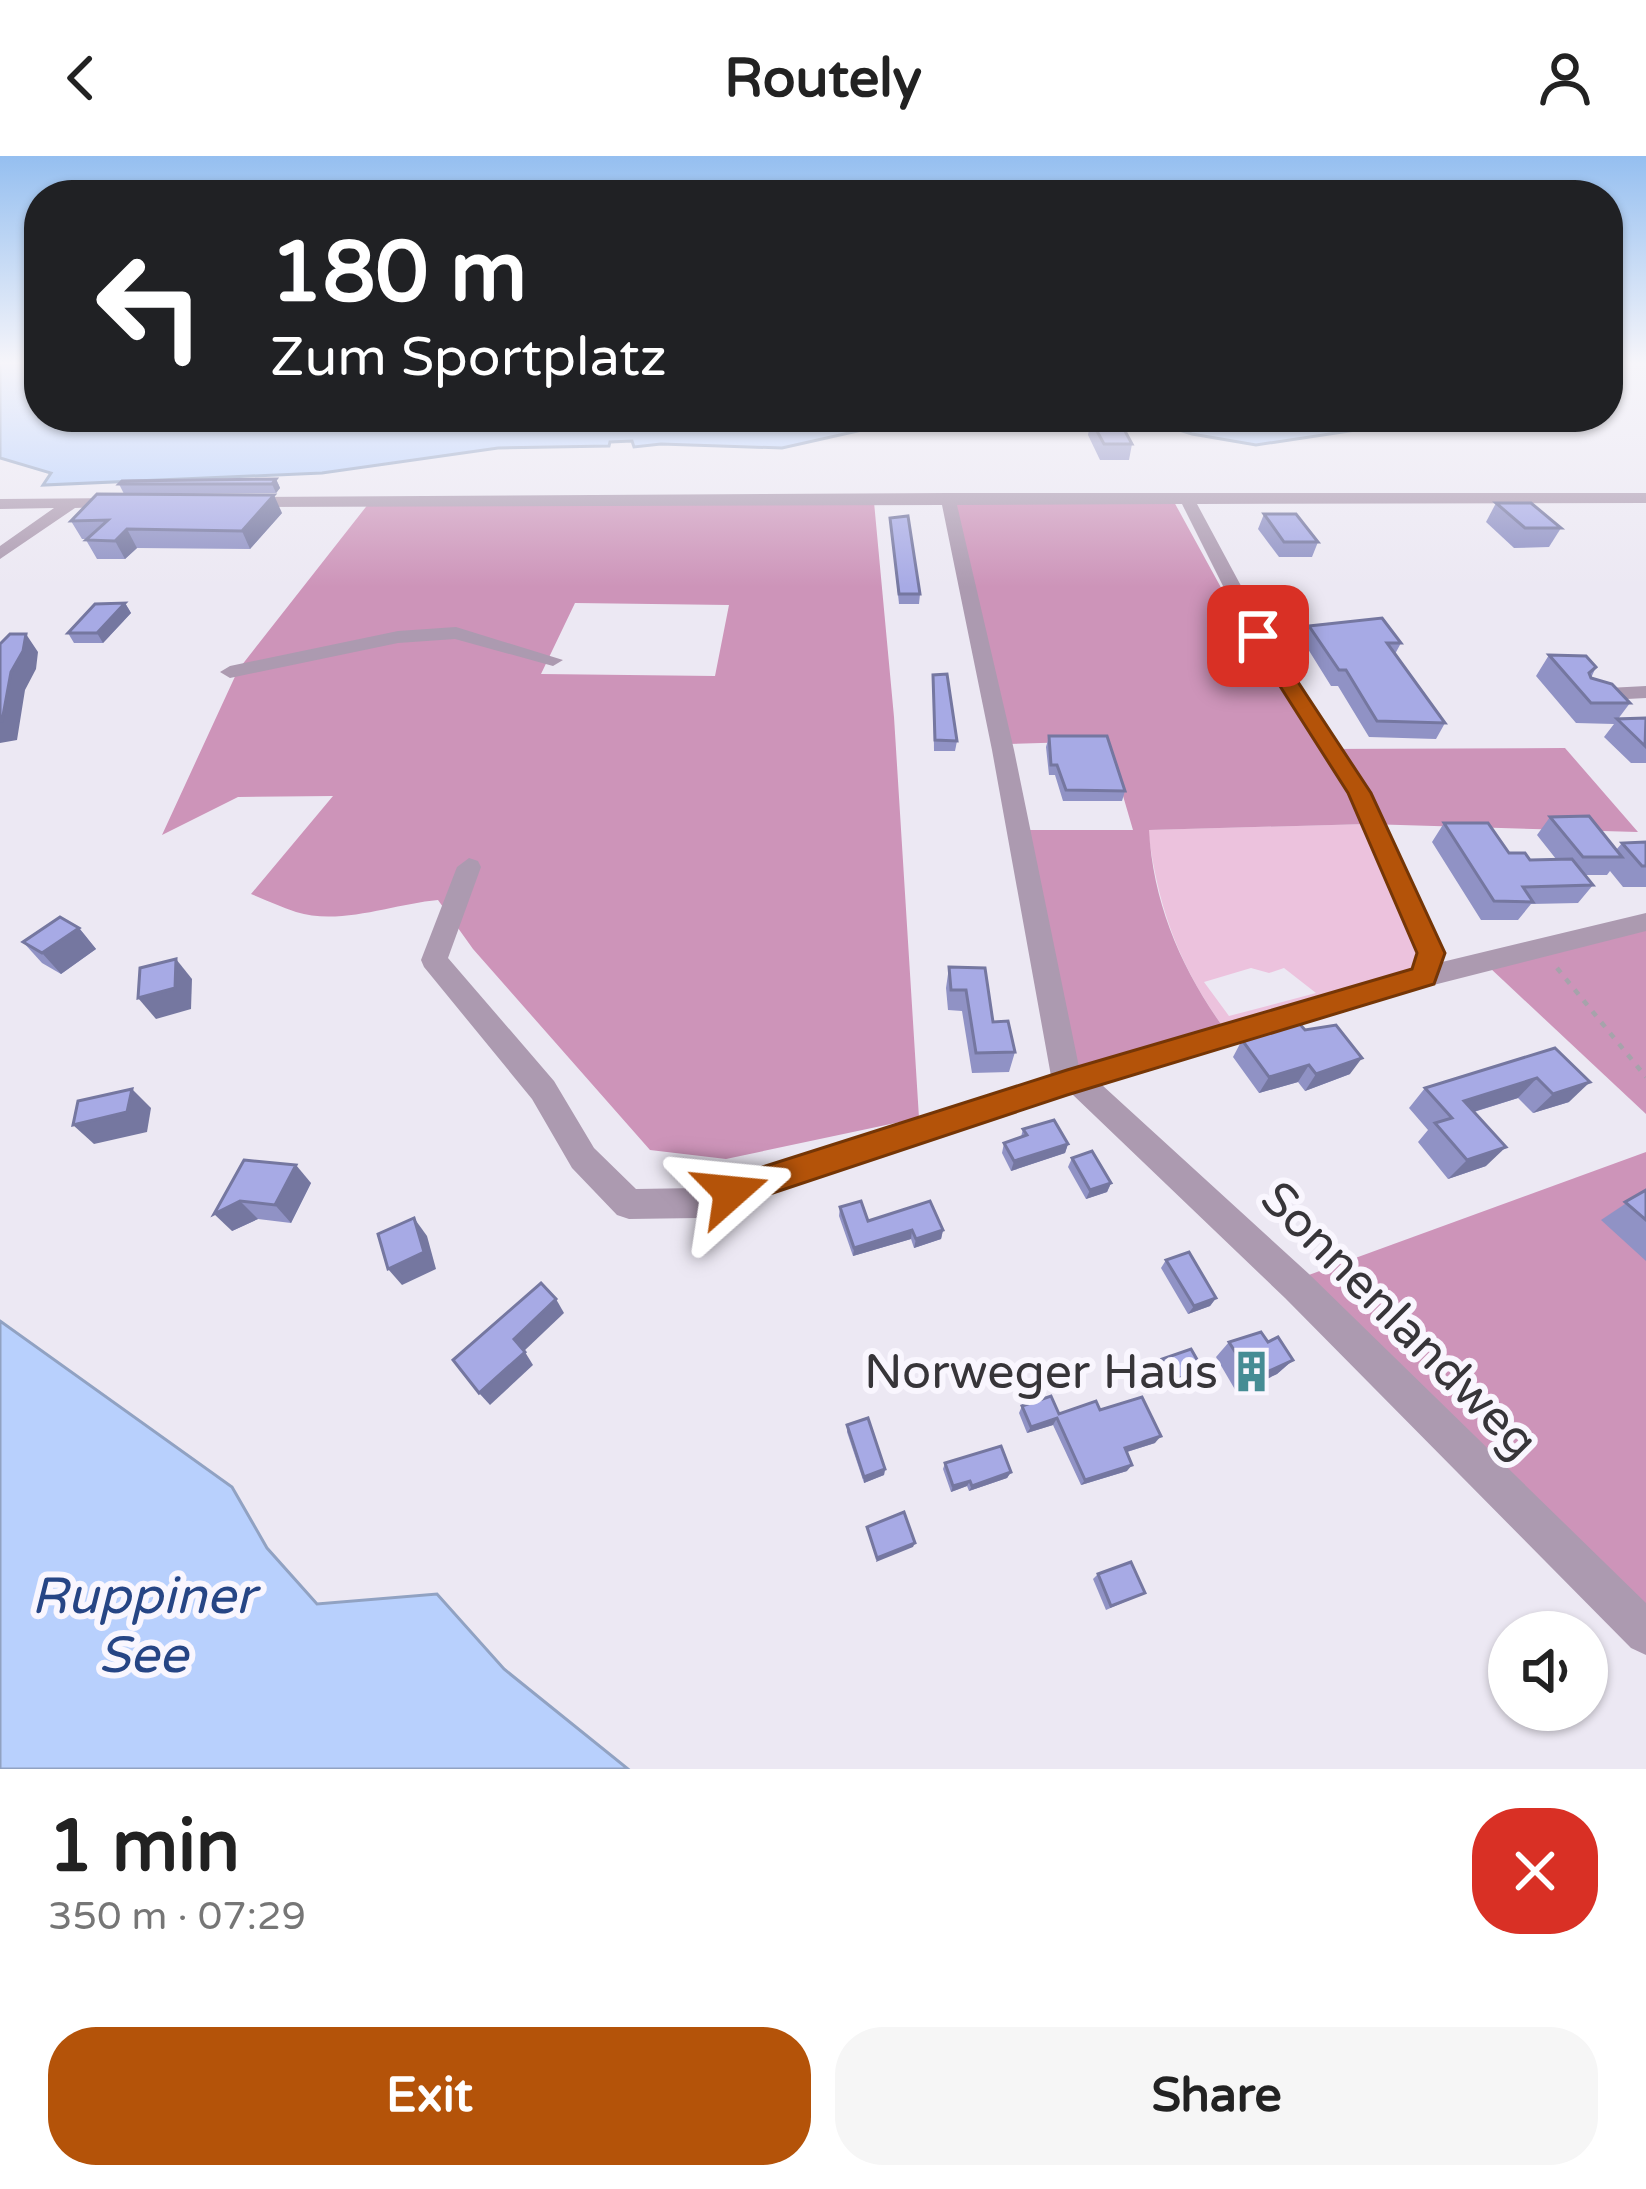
<!DOCTYPE html>
<meta charset="utf-8">
<style>
body{margin:0;font-family:"Varela Round",sans-serif;background:#f6f6f6;color:#222;height:100vh;display:flex;flex-direction:column;font-size:45px;white-space:nowrap}
*{box-sizing:border-box;margin:0}
p{font-size:39px;color:#767676}
.icon{flex:none;width:66px;height:66px;fill:none;stroke:currentColor;stroke-width:2;stroke-linecap:round;stroke-linejoin:round}
.map{position:relative;height:1613px;overflow:hidden}
.panel{display:flex;flex-direction:column;background:#fff;flex:1}
.panel>*{flex:none}
.banner{position:absolute;left:24px;top:24px;width:1599px;height:252px;border-radius:48px;box-shadow:0 3px 9px #0004;background:#202124;color:#fff;overflow:hidden}
.fabs{position:absolute;left:1488px;top:1455px;display:grid;gap:24px}
.fabs a{display:grid;place-items:center;width:120px;height:120px;border-radius:50%;background:#fff;box-shadow:0 3px 9px #0004;font-size:60px}
.pin{position:absolute;display:grid;place-items:center;width:102px;height:102px;color:#fff;margin:-51px;border-radius:24px;box-shadow:0 6px 18px #0006}
.me{position:absolute;width:132px;margin:-66px;rotate:72deg;stroke-linejoin:round;filter:drop-shadow(0 0 9px #0008)}
.turn{display:flex;align-items:center;gap:42px;height:252px;padding:0 48px;font-size:54px}
.turn .icon{width:156px;height:156px;stroke-width:2.5}
.turn b{display:block;font-size:84px;line-height:102px}
.round{display:grid;place-items:center;flex:none;width:126px;height:126px;border-radius:48px;background:#f6f6f6}
.overview{display:flex;align-items:center;justify-content:space-between;height:204px;padding:0 48px}
h1{font-size:72px;font-weight:700;line-height:90px}
.button{display:flex;gap:24px;margin-top:auto;padding:24px 48px}
.button a{flex:1;height:138px;border-radius:48px;background:#b45309;color:#fff;font-size:48px;font-weight:700;line-height:138px;text-align:center}
.button a+a{background:#f6f6f6;color:#222}
header{display:flex;justify-content:space-between;align-items:center;height:156px;padding:0 48px;background:#fff;font-size:54px;font-weight:700}
.map>svg:first-child{display:block}
.green{fill:#ecc2dd;fill-rule:evenodd}
.forest{fill:#cd94b9;fill-rule:evenodd}
.water{fill:#b8d0fd;stroke:#91a2c2;stroke-width:3}
.lines{fill:none;stroke-linecap:round;stroke-linejoin:round}
.path{stroke:#a6a3ab;stroke-width:4.5;stroke-dasharray:6 8;stroke-linecap:butt}
.minor{fill:#ac9ab0;fill-rule:evenodd}
.wall{fill:#9092c5}
.shaded-wall{fill:#7577a0}
.building{fill:#a7aae5;stroke:#7577a0;stroke-width:3}
.route{fill:#b45309;stroke:#753606;stroke-width:3}
.labels{text-anchor:middle;stroke-width:12;stroke-linejoin:round;paint-order:stroke}
.near-street-label{font-size:48px;fill:#373539;stroke:#f9f6fe}
.near-poi-label{font-size:48px;fill:#373539;stroke:#f9f6fe;text-anchor:end}
.near-water-label{font-size:51px;font-style:italic;fill:#264585;stroke:#f9f6fe}
</style>
<header><svg class="icon" aria-label="back" viewBox="0 0 24 24"><path d="M15 5l-7 7 7 7"/></svg>Routely<svg class="icon" aria-label="person" viewBox="0 0 24 24"><circle cx="12" cy="8" r="4"/><path d="M4 21q1-7 8-7t8 7"/></svg></header>
<div class="map">
<svg width="1646" height="1613" viewBox="0 0 1646 1613">
<rect width="100%" height="100%" fill="#ece8f3"/>
<path class="green" d="M1367 668 1418 790 1414 813 1223 871C1178 807 1158 752 1148 674ZM1251 812 1269 817 1284 812 1316 837 1229 860 1204 826Z"/>
<g class="forest">
<path d="M950 343 1173 344 1258 499 1320 593 1565 592 1638 676 1367 668 1149 674C1153 747 1181 812 1223 871L1075 917 1024 674H1133L1107 585 1007 588Z"/>
<path d="M874 346 894 561 919 962 726 1003 650 994 473 793 438 744C393 748 340 770 296 756 281 751 266 744 251 738L333 640 238 641 162 679 238 514 369 347ZM575 447 729 449 715 520 541 518Z"/>
<polygon points="1646,770 1646,958 1489,811"/>
<polygon points="1646,996 1646,1467 1306,1120"/>
</g>
<g class="water">
<polygon points="0,205 39,205 39,261 920,261 782,292 661,288 634,291 632,285 610,286 609,290 498,292 322,317 43,329 51,317 0,302"/>
<polygon points="1138,261 1442,261 1256,289 1192,278"/>
<polygon points="0,1165 232,1331 267,1392 317,1448 437,1438 504,1513 628,1613 0,1613"/>
</g>
<g class="lines">
<polyline class="path" points="1557,812 1646,921"/>
<g class="minor">
<path d="M948 337H1646V347L1197 348 1268 480 1371 637 1444 797 1442 806 1646 757V775L1398 838 1102 929 1309 1118 1646 1447V1499L1631 1492 1285 1142 1072 938 698 1062 629 1063 617 1059 572 1012 532 943 424 811 421 804 457 711 469 702 478 705 481 711 448 802 554 925 594 992 636 1033 698 1032 1051 920 992 594 942 349 240 351 232 346 240 341ZM1182 348 1248 480 1349 637 1418 797 1413 813 1079 911 1014 594 957 349Z"/>
<polygon points="124,342 132,347 130,350 75,352 0,403 0,390 54,352 0,353 0,343"/>
<polygon points="456,471 563,504 553,510 455,483 398,487 230,522 220,516 230,510 398,475"/>
<polygon points="1646,530 1646,542 1589,545 1579,539 1589,533"/>
</g>
</g>
<g class="wall">
<polygon points="1091,264 1132,288 1129,304 1100,304 1088,279"/>
<polygon points="276,323 280,332 276,337 124,338 119,328"/>
<polygon points="1496,347 1561,372 1549,391 1514,392 1486,366"/>
<polygon points="282,357 250,393 137,392 125,403 97,403 86,384 87,383 82,383 71,365"/>
<polygon points="1264,358 1318,386 1312,401 1279,401 1258,373"/>
<polygon points="890,362 920,438 919,448 899,448"/>
<polygon points="125,447 131,457 103,487 74,487 68,477"/>
<polygon points="1309,470 1401,487 1395,498 1445,567 1436,583 1369,581 1338,530 1331,530 1303,485"/>
<polygon points="1549,499 1596,511 1591,522 1630,547 1618,563 1646,562 1646,607 1631,607 1604,581 1614,568 1576,567 1536,520"/>
<polygon points="933,519 957,585 955,595 934,595"/>
<polygon points="1049,580 1125,635 1122,645 1063,645 1055,619 1049,619 1046,591"/>
<polygon points="1550,661 1616,694 1622,687 1646,686 1646,731 1623,731 1610,715 1607,719 1585,719 1593,729 1578,747 1531,748 1518,764 1481,764 1432,686 1444,667 1509,697 1530,704 1556,703 1537,679"/>
<polygon points="79,772 96,793 61,818 42,807 23,786"/>
<polygon points="949,811 993,866 1015,896 1009,916 972,917 962,855 948,854 946,832"/>
<polygon points="1305,874 1350,918 1305,935 1298,926 1259,937 1233,901 1242,884"/>
<polygon points="1555,892 1569,946 1533,957 1518,942 1474,956 1486,1010 1448,1023 1418,986 1428,974 1409,952 1425,932"/>
<polygon points="1023,973 1068,988 1065,997 1011,1015 1002,997 1004,987 1021,981"/>
<polygon points="1072,1002 1111,1027 1107,1036 1086,1043 1068,1011"/>
<polygon points="244,1004 311,1027 291,1067 258,1063 232,1075"/>
<polygon points="1646,1034 1646,1105 1601,1064"/>
<polygon points="840,1051 868,1065 943,1074 941,1083 914,1092 911,1083 853,1100 839,1060"/>
<polygon points="1166,1104 1216,1142 1210,1150 1188,1158 1161,1112"/>
<polygon points="1229,1186 1293,1204 1277,1218 1237,1237 1216,1201"/>
<polygon points="1162,1203 1203,1214 1197,1221 1168,1231 1157,1210"/>
<polygon points="1022,1250 1059,1258 1100,1254 1155,1287 1127,1296 1127,1315 1081,1329 1053,1269 1027,1277 1019,1257"/>
<polygon points="847,1269 885,1313 884,1319 864,1327 847,1276"/>
<polygon points="945,1307 1011,1316 1007,1322 969,1335 967,1330 951,1336 943,1313"/>
<polygon points="1098,1418 1145,1437 1106,1454 1093,1423"/>
</g>
<g class="shaded-wall">
<polygon points="276,323 280,332 276,337 272,328"/>
<polygon points="274,339 282,357 250,393 242,375"/>
<polygon points="127,373 137,392 125,403 115,385"/>
<polygon points="125,447 131,457 103,487 97,477"/>
<polygon points="26,478 38,496 36,513 25,534 17,584 0,587 0,565 11,516"/>
<polygon points="79,772 96,793 61,818 42,797"/>
<polygon points="176,803 192,823 191,853 156,863 138,842"/>
<polygon points="1362,902 1350,918 1305,935 1316,918"/>
<polygon points="1309,909 1298,926 1259,937 1269,921"/>
<polygon points="1537,922 1518,942 1450,963 1464,945"/>
<polygon points="1590,926 1569,946 1533,957 1553,938"/>
<polygon points="132,933 151,952 147,976 94,988 73,969"/>
<polygon points="1068,988 1065,997 1011,1015 1014,1005"/>
<polygon points="1506,991 1486,1010 1448,1023 1467,1004"/>
<polygon points="296,1009 311,1027 291,1067 275,1049"/>
<polygon points="1111,1027 1107,1036 1086,1043 1090,1034"/>
<polygon points="240,1045 258,1063 232,1075 214,1058"/>
<polygon points="414,1062 427,1080 436,1113 402,1129 388,1113"/>
<polygon points="912,1074 911,1083 853,1100 854,1092"/>
<polygon points="943,1074 941,1083 914,1092 916,1083"/>
<polygon points="1216,1142 1210,1150 1188,1158 1194,1150"/>
<polygon points="556,1143 564,1157 523,1196 514,1183"/>
<polygon points="525,1196 533,1209 490,1249 479,1237"/>
<polygon points="1293,1204 1277,1218 1237,1237 1252,1223"/>
<polygon points="1203,1214 1197,1221 1168,1231 1174,1224"/>
<polygon points="1057,1262 1053,1269 1027,1277 1031,1271"/>
<polygon points="1161,1280 1155,1287 1120,1298 1125,1292"/>
<polygon points="1132,1309 1127,1315 1081,1329 1085,1324"/>
<polygon points="885,1313 884,1319 864,1327 864,1321"/>
<polygon points="1011,1316 1007,1322 969,1335 972,1330"/>
<polygon points="970,1325 967,1330 951,1336 953,1330"/>
<polygon points="915,1387 913,1391 876,1406 877,1402"/>
</g>
<g class="building">
<polygon points="1091,264 1119,264 1132,288 1104,288"/>
<polygon points="276,323 272,328 119,328 122,325"/>
<polygon points="97,338 274,339 242,375 127,373 115,385 86,384 108,364 71,365"/>
<polygon points="1496,347 1531,347 1561,372 1525,372"/>
<polygon points="1264,358 1296,358 1318,386 1284,386"/>
<polygon points="908,360 920,438 899,438 890,362"/>
<polygon points="125,447 97,477 68,477 95,448"/>
<polygon points="1382,462 1401,487 1387,487 1445,567 1377,565 1346,514 1339,514 1309,470"/>
<polygon points="10,478 26,478 23,495 11,516 2,565 0,565 0,488"/>
<polygon points="1549,499 1586,500 1596,511 1589,517 1591,522 1612,528 1630,547 1591,547"/>
<polygon points="947,518 957,585 935,584 933,519"/>
<polygon points="1646,562 1645,590 1617,563"/>
<polygon points="1049,580 1107,580 1125,635 1066,634 1057,609 1051,609"/>
<polygon points="1589,660 1622,701 1583,701 1550,661"/>
<polygon points="1444,667 1488,667 1509,697 1525,697 1530,704 1572,703 1593,729 1523,731 1533,746 1494,745"/>
<polygon points="1646,686 1646,710 1642,710 1622,687"/>
<polygon points="60,761 79,772 42,797 23,786"/>
<polygon points="176,803 175,832 138,842 140,812"/>
<polygon points="949,811 985,812 993,866 1008,865 1015,896 976,897 966,834 951,834"/>
<polygon points="1296,864 1305,874 1336,869 1362,902 1316,918 1309,909 1269,921 1242,884"/>
<polygon points="1555,892 1590,926 1553,938 1537,922 1464,945 1506,991 1467,1004 1435,967 1452,962 1425,932"/>
<polygon points="132,933 127,956 73,969 78,945"/>
<polygon points="1054,964 1068,988 1014,1005 1004,987 1027,979 1023,973"/>
<polygon points="1092,995 1111,1027 1090,1034 1072,1002"/>
<polygon points="244,1004 296,1009 275,1049 240,1045 214,1058"/>
<polygon points="1646,1034 1646,1064 1625,1046"/>
<polygon points="861,1045 868,1065 930,1045 943,1074 916,1083 912,1074 854,1092 840,1051"/>
<polygon points="414,1062 424,1096 388,1113 378,1078"/>
<polygon points="1189,1096 1216,1142 1194,1150 1166,1104"/>
<polygon points="541,1127 556,1143 514,1183 525,1196 479,1237 453,1204"/>
<polygon points="1261,1176 1268,1186 1278,1181 1293,1204 1252,1223 1229,1186"/>
<polygon points="1191,1193 1203,1214 1174,1224 1162,1203"/>
<polygon points="1051,1240 1059,1258 1096,1245 1100,1254 1142,1241 1161,1280 1125,1292 1132,1309 1085,1324 1057,1262 1031,1271 1022,1250"/>
<polygon points="868,1262 885,1313 864,1321 847,1269"/>
<polygon points="1001,1290 1011,1316 972,1330 970,1325 953,1330 945,1307"/>
<polygon points="904,1356 915,1387 877,1402 867,1371"/>
<polygon points="1131,1406 1145,1437 1111,1450 1098,1418"/>
</g>
<linearGradient id="sky" x2="0" y2="1"><stop stop-color="#95bff0"/><stop offset="0.48" stop-color="#f6f5fa"/><stop offset="1" stop-color="#f6f5fa" stop-opacity="0"/></linearGradient>
<rect width="1646" height="431" fill="url(#sky)"/>
<polygon class="route" points="1258,474 1265,476 1371,637 1445,797 1434,828 1067,939 731,1051 720,1047 715,1036 720,1026 731,1021 1067,914 1412,813 1417,797 1348,637 1248,480"/>
<defs>
<symbol id="building-bare" viewBox="-9 -9 18 18"><path d="M-4-6H4V6H1V3H-1V6H-4ZM-2.5-4.3h1.7v1.8h-1.7ZM.8-4.3h1.7v1.8H.8ZM-2.5-1h1.7V.8h-1.7ZM.8-1h1.7V.8H.8Z" fill="#458c94" stroke="#f9f6fe" stroke-width="2.5" paint-order="stroke"/></symbol>
</defs>
<g fill-rule="evenodd">
<use href="#building-bare" x="1222" y="1186" width="59" height="59"/>
</g>
<g class="labels">
<g class="near-street-label">
<text transform="translate(1400 1163) rotate(45)" y="17">Sonnenlandweg</text>
</g>
<g class="near-poi-label">
<text x="1218" y="1232">Norweger Haus</text>
</g>
<g class="near-water-label">
<text x="143" y="1457">Ruppiner<tspan x="143" dy="59">See</tspan></text>
</g>
</g>
</svg>
<div class="fabs">
<a><svg class="icon" aria-label="sound" viewBox="0 0 24 24"><path d="M4 9h4l5-4v14l-5-4H4zM17 9q2 3 0 6"/></svg></a>
</div>
<div class="pin" style="left:1258px;top:480px;background:#d93025"><svg class="icon" aria-label="arrive" viewBox="0 0 24 24"><path d="M6 21V4h12l-3 4 3 4H6"/></svg></div>
<svg class="me" style="left:731px;top:1036px" viewBox="-20 -20 40 40"><path d="M0-17L14 15 0 8-14 15z" fill="#b45309" stroke="#fff" stroke-width="4"/></svg>
<div class="banner">
<div class="turn"><svg class="icon" aria-label="left" viewBox="0 0 24 24"><path d="M17 20v-9H6M10 6l-5 5 5 5"/></svg><div><b>180 m</b>Zum Sportplatz</div></div>
</div>
</div>
<section class="panel">
<div class="overview"><div><h1>1 min</h1><p>350 m · 07:29</p></div><a class="round" style="background:#d93025;color:#fff"><svg class="icon" aria-label="close" viewBox="0 0 24 24"><path d="M6 6l12 12M18 6L6 18"/></svg></a></div>
<div class="button"><a>Exit</a><a>Share</a></div>
</section>
